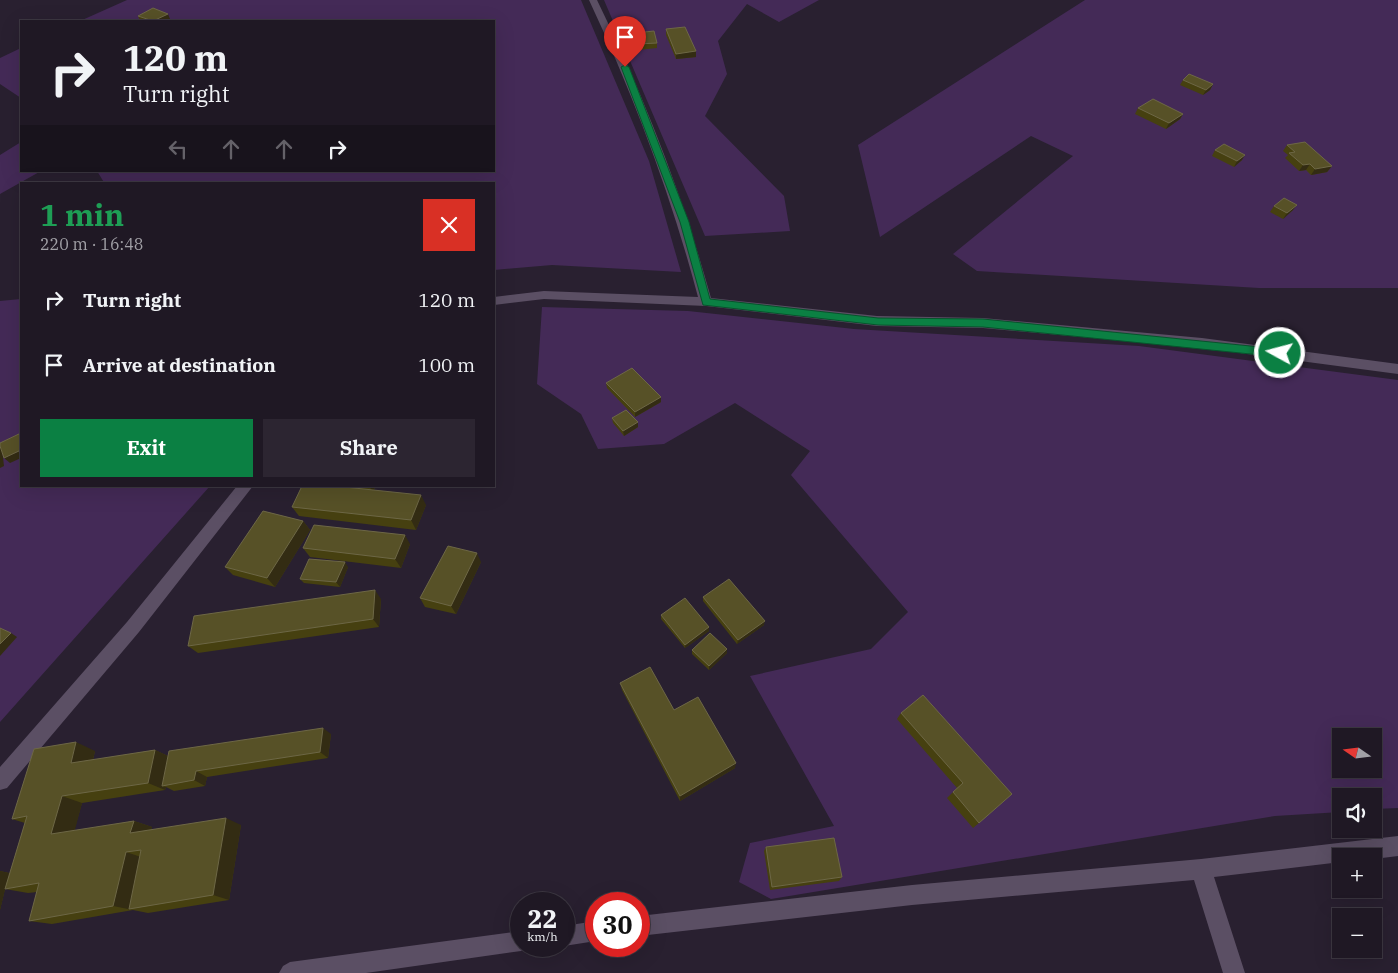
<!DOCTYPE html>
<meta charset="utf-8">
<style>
body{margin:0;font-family:"IBM Plex Serif",serif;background:#2c2531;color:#f1f3f6;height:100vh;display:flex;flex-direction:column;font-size:19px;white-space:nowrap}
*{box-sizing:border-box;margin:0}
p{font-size:16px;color:#a1a0a6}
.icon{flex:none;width:28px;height:28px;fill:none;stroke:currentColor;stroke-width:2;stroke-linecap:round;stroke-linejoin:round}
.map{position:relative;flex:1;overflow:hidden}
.side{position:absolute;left:20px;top:182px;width:475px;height:305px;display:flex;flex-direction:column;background:#1f1824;border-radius:0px;box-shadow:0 5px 20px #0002,0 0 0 1px #3c3741}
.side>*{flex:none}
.top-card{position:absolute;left:20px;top:20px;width:475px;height:152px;border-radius:0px;box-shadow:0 5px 20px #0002,0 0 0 1px #3c3741;background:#1f1824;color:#f1f3f6;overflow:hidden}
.needle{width:32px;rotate:284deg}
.buttons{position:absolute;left:1332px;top:728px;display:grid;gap:10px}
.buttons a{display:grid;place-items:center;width:50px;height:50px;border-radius:0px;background:#1f1824;box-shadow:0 5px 20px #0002,0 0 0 1px #3c3741;font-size:25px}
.speed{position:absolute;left:510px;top:892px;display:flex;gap:10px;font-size:25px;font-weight:700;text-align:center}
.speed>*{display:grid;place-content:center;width:65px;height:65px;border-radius:50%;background:#1f1824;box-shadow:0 5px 20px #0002,0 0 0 1px #3c3741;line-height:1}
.speed small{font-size:12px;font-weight:400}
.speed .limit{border:8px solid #d22;background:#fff;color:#111}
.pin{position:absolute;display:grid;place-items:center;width:42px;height:42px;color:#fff;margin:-51px -21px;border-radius:50% 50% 50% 0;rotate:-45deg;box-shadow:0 0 5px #0007}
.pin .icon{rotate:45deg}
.me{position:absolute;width:55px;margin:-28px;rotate:277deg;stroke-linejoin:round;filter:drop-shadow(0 0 4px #0008)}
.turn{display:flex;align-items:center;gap:18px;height:105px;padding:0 20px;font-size:22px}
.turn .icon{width:65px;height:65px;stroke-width:2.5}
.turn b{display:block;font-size:35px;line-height:42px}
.lanes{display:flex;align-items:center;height:48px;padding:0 20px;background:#0003;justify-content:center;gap:25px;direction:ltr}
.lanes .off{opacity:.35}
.round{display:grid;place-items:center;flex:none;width:52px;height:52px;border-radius:0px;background:#2c2531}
.head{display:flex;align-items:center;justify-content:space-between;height:85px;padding:0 20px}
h1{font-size:30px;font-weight:700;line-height:38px;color:#1e9e55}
.cta{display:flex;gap:10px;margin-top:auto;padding:10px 20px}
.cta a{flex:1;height:58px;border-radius:0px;background:#0b8043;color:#fff;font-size:20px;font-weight:700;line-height:58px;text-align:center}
.cta a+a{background:#2c2531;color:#f1f3f6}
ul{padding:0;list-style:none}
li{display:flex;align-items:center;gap:15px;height:65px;padding:0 20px}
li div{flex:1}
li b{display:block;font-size:19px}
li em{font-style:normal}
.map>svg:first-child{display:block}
.green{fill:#442a57;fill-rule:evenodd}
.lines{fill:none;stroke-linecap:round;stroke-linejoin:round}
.street{fill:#5b4f64;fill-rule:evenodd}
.wall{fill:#464010}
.shaded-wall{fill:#332c13}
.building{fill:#575127;stroke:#6d6746}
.route{fill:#0b8043;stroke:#07532c}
</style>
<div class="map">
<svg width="1398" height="973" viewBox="0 0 1398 973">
<rect width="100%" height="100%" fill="#292030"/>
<g class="green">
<polygon points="127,0 581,0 649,161 681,272 552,265 494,270 494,184 105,184 97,171 494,171 494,21 80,21"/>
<polygon points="604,0 819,0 779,22 747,4 718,41 727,74 705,116 784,196 790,231 705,236"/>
<polygon points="1085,0 1398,0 1398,288 1259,288 977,271 953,254 1073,156 1031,136 880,237 858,145"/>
<polygon points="21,48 21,98 0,84 0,58"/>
<polygon points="21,142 21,171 41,171 0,194 0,155"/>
<polygon points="21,299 21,486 210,486 0,722 0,301"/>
<path d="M542 307 688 311 854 329 1139 346 1398 380V808L1374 809V796H1341V812L1275 816 771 899 739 882 750 843 834 826 750 676 871 649 908 612 791 475 810 451 735 403 664 444 598 449 581 414 537 384ZM1341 736H1374V769H1341Z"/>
</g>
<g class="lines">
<g class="street">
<path d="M589 0H597C645 98 682 194 711 298L877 316 983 318 1202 338 1398 364V374L1202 348 983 328 877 326 706 306 544 299 494 305V297L544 291 698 297C671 195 634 96 589 0Z"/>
<polygon points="237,486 253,486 139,632 7,788 0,790 0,767 127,622"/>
<polygon points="1398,836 1398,856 1374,859 1374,856 1341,856 1341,862 1214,877 1245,973 1223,973 1194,880 912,905 639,936 639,916 912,885 1201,859"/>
<polygon points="596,921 596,941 564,946 564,926"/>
<polygon points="521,931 521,946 529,946 521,951 366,973 279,973 283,966 290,962"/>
</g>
</g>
<g class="wall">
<polygon points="138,16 170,19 166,21 140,21"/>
<polygon points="666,29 696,57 676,59 666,35"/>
<polygon points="635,33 657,43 657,48 638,50 635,38"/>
<polygon points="1183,80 1213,84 1210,90 1203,95 1180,85"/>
<polygon points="1138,108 1183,114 1180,119 1166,129 1135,114"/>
<polygon points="1287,145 1332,166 1327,172 1311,175 1306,170 1299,171 1285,158 1288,155 1283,151"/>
<polygon points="1215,150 1242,160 1234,167 1212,156"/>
<polygon points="1274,206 1293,210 1283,219 1270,212"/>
<polygon points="606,383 661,397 661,402 635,417 607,388"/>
<polygon points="612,418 638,427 624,436 613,423"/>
<polygon points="302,486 375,486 374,490 426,505 416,530 299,516 292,507"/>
<polygon points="303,521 310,530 275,587 233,575 225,567"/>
<polygon points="410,544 401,568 310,557 303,548"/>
<polygon points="481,562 456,614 425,607 420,598"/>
<polygon points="348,567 340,587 304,583 300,579"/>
<polygon points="703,597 764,625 737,644 703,601"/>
<polygon points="381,599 379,627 198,653 188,646"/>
<polygon points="661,615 709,631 685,648 661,619"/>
<polygon points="727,649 727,653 709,670 692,654 692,650"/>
<polygon points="620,683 674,710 735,768 680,801 622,690"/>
<polygon points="901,713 1012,794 979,823 973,828 947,798 957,788 897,719"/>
<polygon points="331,734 328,758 207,777 205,786 174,791 166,787 165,790 82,803 74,831 134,821 152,827 151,830 241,825 229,900 148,913 133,910 52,924 29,921 37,892 28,893 5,889 0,910 0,871 9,873 7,882 25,823 12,819 95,751 93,760 155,750 168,756"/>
<polygon points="766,847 842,877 839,881 770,890 764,851"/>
</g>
<g class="shaded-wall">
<polygon points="168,14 170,19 166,21 153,21"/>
<polygon points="696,51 696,57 676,59 676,54"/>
<polygon points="1213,84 1210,90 1203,95 1206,90"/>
<polygon points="1183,114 1180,119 1166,129 1169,123"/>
<polygon points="1245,155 1242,160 1234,167 1237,161"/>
<polygon points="1310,164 1306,170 1299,171 1303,165"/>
<polygon points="1332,166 1327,172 1311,175 1315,169"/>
<polygon points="1297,205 1293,210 1283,219 1287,213"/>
<polygon points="661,397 661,402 635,417 635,412"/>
<polygon points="638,422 638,427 624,436 623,431"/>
<polygon points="0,447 2,449 4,466 0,468"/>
<polygon points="21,450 21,458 10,463 4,458"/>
<polygon points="369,486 375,486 373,492"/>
<polygon points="421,495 426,505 416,530 411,520"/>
<polygon points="303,521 310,530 275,587 267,578"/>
<polygon points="405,535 410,544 401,568 395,559"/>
<polygon points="477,553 481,562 456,614 451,606"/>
<polygon points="345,562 348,567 340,587 336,582"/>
<polygon points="375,590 381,599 379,627 373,619"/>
<polygon points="765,621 764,625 737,644 738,640"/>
<polygon points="709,627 709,631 685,648 685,645"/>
<polygon points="11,633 17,637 0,656 0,644"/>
<polygon points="727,649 727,653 709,670 709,666"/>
<polygon points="323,728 331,734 328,758 320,752"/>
<polygon points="76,742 95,751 90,771 71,763"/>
<polygon points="155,750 172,758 162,786 166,787 165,790 148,783"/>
<polygon points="736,763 735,768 680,801 680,796"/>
<polygon points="196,771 207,777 205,786 194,780"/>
<polygon points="62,796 82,803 72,841 51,834"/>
<polygon points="226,818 241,825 229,900 213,895"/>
<polygon points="134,821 152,827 149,840 130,833"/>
<polygon points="126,852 144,858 129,909 133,910 113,906"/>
<polygon points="0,871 9,873 0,910"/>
</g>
<g class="building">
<polygon points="153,8 168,14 153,21 138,16"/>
<polygon points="685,27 696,51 676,54 666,29"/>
<polygon points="654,31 657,43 638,44 635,33"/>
<polygon points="1189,74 1213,84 1206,90 1183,80"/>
<polygon points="1153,99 1183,114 1169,123 1138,108"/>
<polygon points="1305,142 1332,166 1315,169 1310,164 1303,165 1289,153 1295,152 1287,145"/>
<polygon points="1224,144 1245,155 1237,161 1215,150"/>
<polygon points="1284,198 1297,205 1287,213 1274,206"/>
<polygon points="632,368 661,397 635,412 606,383"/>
<polygon points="626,410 638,422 623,431 612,418"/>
<polygon points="21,433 21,450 4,458 0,446 0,443"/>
<polygon points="302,486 335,486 421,495 411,520 292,507"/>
<polygon points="263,511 303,521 267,578 225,567"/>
<polygon points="314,525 405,535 395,559 303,548"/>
<polygon points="448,546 477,553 451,606 420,598"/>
<polygon points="309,559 345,562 336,582 300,579"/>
<polygon points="729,579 765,621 738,640 703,597"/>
<polygon points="375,590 373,619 188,646 194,616"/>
<polygon points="685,598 709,627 685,645 661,615"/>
<polygon points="0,628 11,633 0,644"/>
<polygon points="710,633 727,649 709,666 692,650"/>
<polygon points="650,667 674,710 698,697 736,763 680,796 620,683"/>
<polygon points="923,695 1012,794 979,823 953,792 963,783 901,713"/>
<polygon points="323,728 320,752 196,771 194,780 162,786 169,751"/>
<polygon points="76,742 71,763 155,750 148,783 62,796 51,834 134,821 130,833 226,818 213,895 129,909 141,850 126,852 113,906 29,921 39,883 5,889 27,816 12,819 34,749"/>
<polygon points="834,838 842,877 772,887 766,847"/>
</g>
<polygon class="route" points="625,65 629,67 689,222 710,299 878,318 983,319 1280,349 1286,353 1280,357 983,327 878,325 703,305 680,222 621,67"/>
</svg>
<div class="buttons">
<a><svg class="needle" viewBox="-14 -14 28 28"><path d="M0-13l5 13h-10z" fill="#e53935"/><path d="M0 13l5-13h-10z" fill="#a1a0a6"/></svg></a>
<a><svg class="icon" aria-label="sound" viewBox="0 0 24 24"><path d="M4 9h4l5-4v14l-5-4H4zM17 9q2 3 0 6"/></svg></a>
<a>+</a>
<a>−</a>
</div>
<div class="speed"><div>22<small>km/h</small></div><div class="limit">30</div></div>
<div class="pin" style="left:625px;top:67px;background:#d93025"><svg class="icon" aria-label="arrive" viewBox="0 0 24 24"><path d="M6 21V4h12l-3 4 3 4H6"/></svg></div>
<svg class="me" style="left:1280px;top:353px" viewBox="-20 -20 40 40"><circle r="17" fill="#0b8043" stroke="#fff" stroke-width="3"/><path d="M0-11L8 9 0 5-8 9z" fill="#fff"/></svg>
<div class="top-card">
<div class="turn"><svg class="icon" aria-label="right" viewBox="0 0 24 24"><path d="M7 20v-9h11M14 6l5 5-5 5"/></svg><div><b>120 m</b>Turn right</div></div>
<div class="lanes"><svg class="icon off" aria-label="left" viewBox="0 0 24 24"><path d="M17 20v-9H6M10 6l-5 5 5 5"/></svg><svg class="icon off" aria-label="ahead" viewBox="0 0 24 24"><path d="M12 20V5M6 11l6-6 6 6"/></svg><svg class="icon off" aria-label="ahead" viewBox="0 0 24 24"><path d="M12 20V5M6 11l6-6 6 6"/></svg><svg class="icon" aria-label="right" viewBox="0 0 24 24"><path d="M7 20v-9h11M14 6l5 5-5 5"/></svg></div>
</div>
<section class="side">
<div class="head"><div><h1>1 min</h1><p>220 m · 16:48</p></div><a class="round" style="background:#d93025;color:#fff"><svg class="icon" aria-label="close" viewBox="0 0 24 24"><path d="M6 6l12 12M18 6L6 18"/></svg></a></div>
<ul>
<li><svg class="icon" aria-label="right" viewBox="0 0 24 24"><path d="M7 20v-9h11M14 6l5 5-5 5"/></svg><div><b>Turn right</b></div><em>120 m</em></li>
<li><svg class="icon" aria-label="arrive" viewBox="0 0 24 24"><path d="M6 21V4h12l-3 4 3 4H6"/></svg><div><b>Arrive at destination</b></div><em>100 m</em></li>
</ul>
<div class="cta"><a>Exit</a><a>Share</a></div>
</section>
</div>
